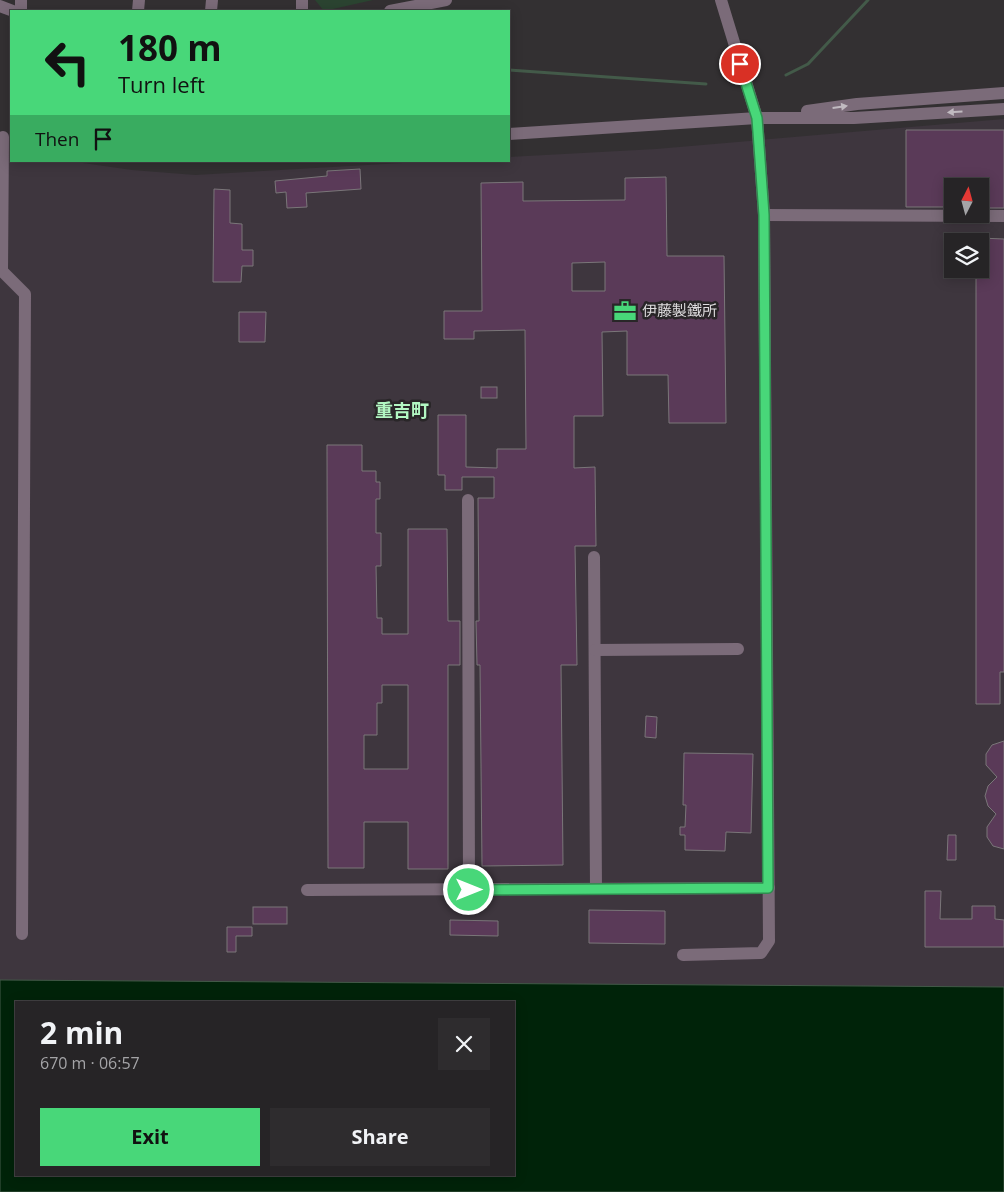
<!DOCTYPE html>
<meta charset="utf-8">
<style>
body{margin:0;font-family:"Open Sans","Noto Sans JP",sans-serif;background:#2e2c2e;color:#f1f3f6;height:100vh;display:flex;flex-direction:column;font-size:19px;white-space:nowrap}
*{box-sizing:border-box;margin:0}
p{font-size:16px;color:#a4a4a7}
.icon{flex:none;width:28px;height:28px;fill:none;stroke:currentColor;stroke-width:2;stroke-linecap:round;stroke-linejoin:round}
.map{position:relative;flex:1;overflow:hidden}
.panel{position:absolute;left:15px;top:1001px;width:500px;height:175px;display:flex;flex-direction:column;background:#262426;border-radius:0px;box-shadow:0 2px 12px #0003,0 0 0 1px #424143}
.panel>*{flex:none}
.banner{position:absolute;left:10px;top:10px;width:500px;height:152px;border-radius:0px;box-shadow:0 2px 12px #0003,0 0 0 1px #424143;background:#48d779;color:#111;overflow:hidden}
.needle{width:32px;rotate:6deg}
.tools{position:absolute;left:944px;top:178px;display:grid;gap:10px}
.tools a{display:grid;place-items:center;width:45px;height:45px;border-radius:0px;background:#262426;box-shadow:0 2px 12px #0003,0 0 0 1px #424143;font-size:25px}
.pin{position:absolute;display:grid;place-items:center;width:42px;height:42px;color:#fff;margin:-21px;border:2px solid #fff;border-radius:50%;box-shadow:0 1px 5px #0007}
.me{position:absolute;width:55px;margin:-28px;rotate:90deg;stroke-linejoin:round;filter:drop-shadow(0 0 4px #0008)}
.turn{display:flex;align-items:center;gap:18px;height:105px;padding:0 25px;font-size:22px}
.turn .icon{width:65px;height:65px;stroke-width:2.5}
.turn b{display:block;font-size:35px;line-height:42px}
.then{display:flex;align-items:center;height:48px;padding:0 25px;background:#0003;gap:10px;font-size:19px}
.round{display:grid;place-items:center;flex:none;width:52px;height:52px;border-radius:0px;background:#2e2c2e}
.overview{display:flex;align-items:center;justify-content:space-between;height:85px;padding:0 25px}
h1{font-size:30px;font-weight:700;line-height:38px}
.button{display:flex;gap:10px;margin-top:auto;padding:10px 25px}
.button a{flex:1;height:58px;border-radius:0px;background:#48d779;color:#111;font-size:20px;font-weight:700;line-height:58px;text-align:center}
.button a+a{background:#2e2c2e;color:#f1f3f6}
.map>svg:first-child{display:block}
.built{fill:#3e363e;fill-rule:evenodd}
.green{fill:#2b4431}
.water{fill:#002309;stroke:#435a49;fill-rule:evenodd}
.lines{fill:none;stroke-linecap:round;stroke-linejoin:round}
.stream{stroke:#435a49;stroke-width:3}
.building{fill:#5a3a58;stroke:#7a7679;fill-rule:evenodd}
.minor{stroke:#7b6b79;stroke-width:12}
.oneway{fill:#c0bac0}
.route-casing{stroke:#2f8c4f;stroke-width:12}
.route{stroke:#48d779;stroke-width:9}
.labels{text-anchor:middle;stroke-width:5;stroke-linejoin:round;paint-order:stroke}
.poi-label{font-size:15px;fill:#dedcde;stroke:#292628;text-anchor:start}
.quarter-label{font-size:18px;font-weight:bold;fill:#b2f7c2;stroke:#292628}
</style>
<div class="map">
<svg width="1004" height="1192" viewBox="0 0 1004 1192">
<rect width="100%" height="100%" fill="#333032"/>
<path class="built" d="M1004 119V987L0 980V152L11 153V161H69L132 170 195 175 437 161H509V157L656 149ZM952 186H980V214H952ZM952 241H980V269H952Z"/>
<polygon class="green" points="315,0 373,0 324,11"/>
<path class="water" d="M0 980 1004 987V1192H0ZM16 1002H514V1175H16Z"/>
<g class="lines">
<g class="stream">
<polyline points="509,70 706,84"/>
<polyline points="786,75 808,64 868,0"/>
</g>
</g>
<g class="building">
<polygon points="906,130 1004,130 1004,208 980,208 980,186 952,186 952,207 906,207"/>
<polygon points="360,169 361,189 306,193 307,207 287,208 286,192 276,193 275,181 327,176 327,171"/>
<path d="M666 177 667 256H724L726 423H669L668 375H627V331L602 332 603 416H574V468L595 467 596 546H575L577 665H561L563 865 482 866 480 665H477L476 621H479L478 498H494V477H462V490H445V475H438V415H466V467L497 468V449H526L525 330 474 331V339H444V311H482L481 183 523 182V201L625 200V178ZM605 262V291H572V263Z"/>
<polygon points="214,189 230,190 230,223 242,224 242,250 253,250 253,266 242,266 241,282 213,282"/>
<polygon points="980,238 1004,239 1004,672 1000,672 1000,704 976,704 976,269 980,269"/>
<polygon points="239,312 266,312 265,342 239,342"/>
<rect x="481" y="387" width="16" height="11"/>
<path d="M327 445H362V471H376V482H380V499H376V533H381V566H376L377 618H382V634H408V529H447L448 621H460V665H448V869H408V822H364V868H328ZM382 685H408V769H364V735H377V703H382Z"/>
<polygon points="646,716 657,717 656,738 645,737"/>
<polygon points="1004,741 1004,849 993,846 987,837 987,827 996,814 988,806 985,796 988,786 997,777 986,765 986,754 992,745"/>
<polygon points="684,753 753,754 751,833 726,832 725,851 685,850 685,835 680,835 680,827 685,827 686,805 683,805"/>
<polygon points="948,835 956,835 956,860 947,860"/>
<polygon points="925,891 941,891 940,919 972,919 972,906 995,906 995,919 1004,920 1004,947 925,947"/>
<rect x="253" y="907" width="34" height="17"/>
<polygon points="589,910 665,911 665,944 589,943"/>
<polygon points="450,920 498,921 498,936 450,935"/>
<polygon points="227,927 252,927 252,936 236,936 236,952 227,952"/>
</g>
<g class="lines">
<g class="minor">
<polyline points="0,6 13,11"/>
<polyline points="21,11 21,0"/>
<polyline points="138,11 139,0"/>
<polyline points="211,11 212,0"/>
<polyline points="302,11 302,0"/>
<polyline points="390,11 446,0"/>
<polyline points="807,111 857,104 1004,93"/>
<polyline points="509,134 757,118 854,118 1004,109"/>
<polyline points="3,137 2,271 25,294 22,934"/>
<polyline points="764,215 1004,216"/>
<polyline points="468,500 469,889"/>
<polyline points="594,557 596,889"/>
<polyline points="595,650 738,649"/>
<polyline points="307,890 769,888"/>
<polyline points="683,955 761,953 769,941 764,215 757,118 721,0"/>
</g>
</g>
<defs><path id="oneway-solid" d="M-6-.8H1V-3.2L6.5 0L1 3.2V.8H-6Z" transform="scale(1.25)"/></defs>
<g class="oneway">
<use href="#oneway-solid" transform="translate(840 107) rotate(-8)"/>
<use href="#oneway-solid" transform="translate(955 112) rotate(177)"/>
</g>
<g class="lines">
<defs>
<polyline id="route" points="469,890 768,888 764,215 757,118 740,64"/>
</defs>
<use href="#route" class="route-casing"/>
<use href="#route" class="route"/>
</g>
<defs>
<symbol id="office-bare" viewBox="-9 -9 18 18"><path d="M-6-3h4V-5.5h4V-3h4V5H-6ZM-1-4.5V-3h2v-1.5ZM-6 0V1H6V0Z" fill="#48d779" stroke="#292628" stroke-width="2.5" paint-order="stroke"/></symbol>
</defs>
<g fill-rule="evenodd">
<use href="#office-bare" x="609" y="295" width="32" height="32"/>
</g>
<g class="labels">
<g class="poi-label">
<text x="642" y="316">伊藤製鐵所</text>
</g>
<g class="quarter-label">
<text x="402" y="417">重吉町</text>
</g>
</g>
</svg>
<div class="tools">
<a><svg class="needle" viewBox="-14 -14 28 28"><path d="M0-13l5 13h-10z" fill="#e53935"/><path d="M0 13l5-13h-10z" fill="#a4a4a7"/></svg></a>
<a><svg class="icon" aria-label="layers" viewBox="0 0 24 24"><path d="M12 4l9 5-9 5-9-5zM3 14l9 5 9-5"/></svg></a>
</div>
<div class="pin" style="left:740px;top:64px;background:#d93025"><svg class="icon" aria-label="arrive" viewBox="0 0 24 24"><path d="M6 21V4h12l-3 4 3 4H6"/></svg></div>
<svg class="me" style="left:469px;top:890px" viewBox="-20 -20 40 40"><circle r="17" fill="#48d779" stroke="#fff" stroke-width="3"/><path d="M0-11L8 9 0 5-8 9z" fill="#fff"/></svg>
<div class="banner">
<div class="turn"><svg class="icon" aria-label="left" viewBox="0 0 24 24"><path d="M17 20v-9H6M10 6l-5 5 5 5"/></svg><div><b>180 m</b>Turn left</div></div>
<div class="then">Then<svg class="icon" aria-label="arrive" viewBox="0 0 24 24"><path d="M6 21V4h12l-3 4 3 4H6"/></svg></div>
</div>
<section class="panel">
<div class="overview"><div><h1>2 min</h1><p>670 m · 06:57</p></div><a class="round"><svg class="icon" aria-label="close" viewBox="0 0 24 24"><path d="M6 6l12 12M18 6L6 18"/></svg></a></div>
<div class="button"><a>Exit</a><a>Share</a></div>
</section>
</div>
